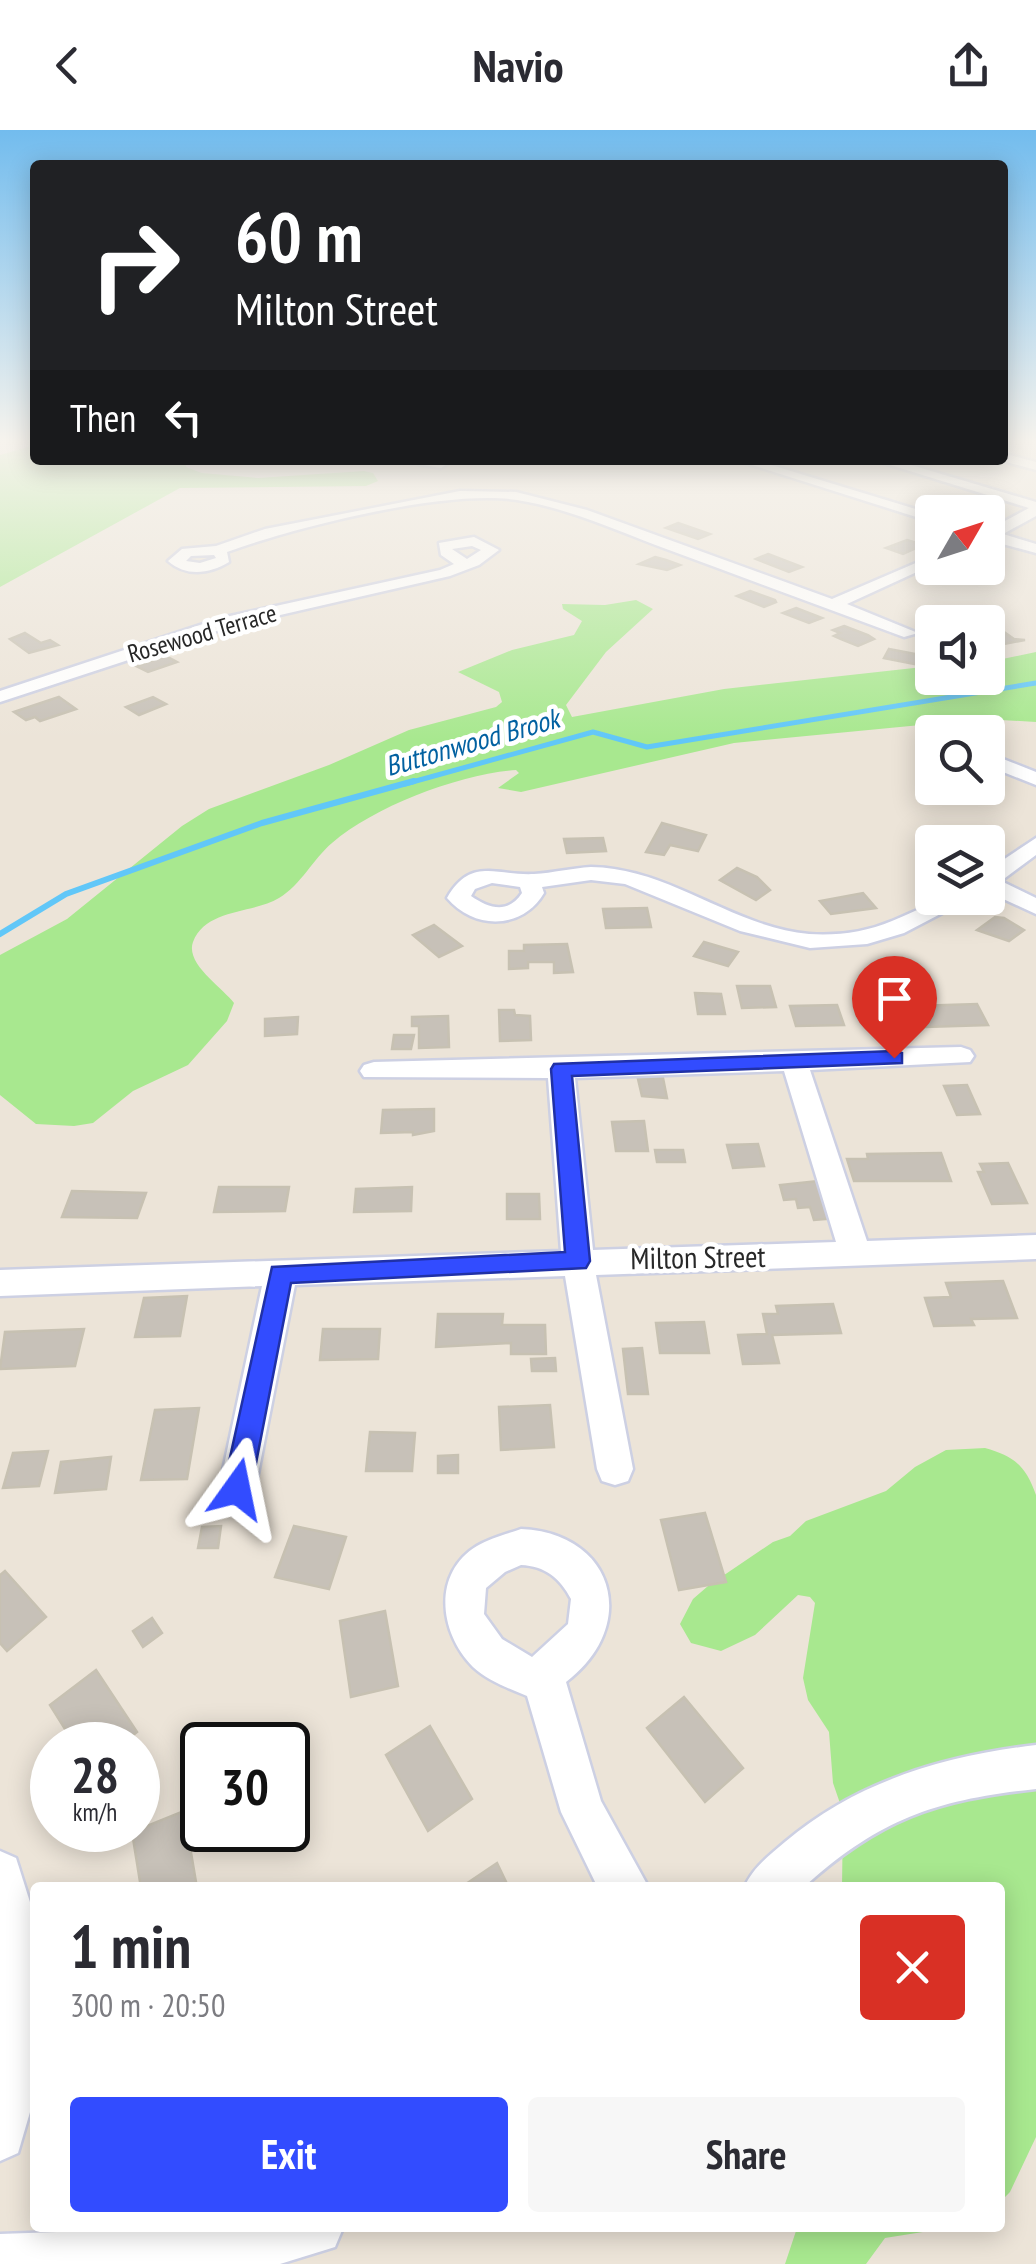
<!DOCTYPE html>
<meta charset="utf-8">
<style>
body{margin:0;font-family:"PT Sans Narrow",sans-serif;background:#f7f7f7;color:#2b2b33;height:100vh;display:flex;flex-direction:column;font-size:38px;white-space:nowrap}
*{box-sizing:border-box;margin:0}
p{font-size:32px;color:#7c7c81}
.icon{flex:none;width:55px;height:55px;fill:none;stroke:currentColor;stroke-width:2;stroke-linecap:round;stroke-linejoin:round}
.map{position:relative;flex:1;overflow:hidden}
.sheet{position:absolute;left:30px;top:1752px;width:975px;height:350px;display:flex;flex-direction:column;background:#fff;border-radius:10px;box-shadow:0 5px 25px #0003}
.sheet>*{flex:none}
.banner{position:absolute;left:30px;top:30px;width:978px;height:305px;border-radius:10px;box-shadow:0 5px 25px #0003;background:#202124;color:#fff;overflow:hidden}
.needle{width:65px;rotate:51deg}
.fabs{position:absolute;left:915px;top:365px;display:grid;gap:20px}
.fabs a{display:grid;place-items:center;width:90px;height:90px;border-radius:10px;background:#fff;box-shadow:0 5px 25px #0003;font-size:50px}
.speed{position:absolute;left:30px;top:1592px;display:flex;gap:20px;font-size:50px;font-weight:700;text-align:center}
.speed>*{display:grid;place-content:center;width:130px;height:130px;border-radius:50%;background:#fff;box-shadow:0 5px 25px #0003;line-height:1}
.speed small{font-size:25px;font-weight:400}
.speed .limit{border:5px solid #111;border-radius:15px;background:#fff;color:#111}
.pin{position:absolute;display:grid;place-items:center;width:85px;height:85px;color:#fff;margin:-102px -42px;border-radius:50% 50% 50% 0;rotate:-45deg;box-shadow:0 0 10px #0007}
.pin .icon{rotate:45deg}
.me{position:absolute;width:110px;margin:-55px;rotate:12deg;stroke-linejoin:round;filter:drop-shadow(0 0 8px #0008)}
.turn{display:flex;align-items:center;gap:35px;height:210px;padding:0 40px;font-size:45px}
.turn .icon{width:130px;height:130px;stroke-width:2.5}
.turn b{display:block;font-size:70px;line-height:85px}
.then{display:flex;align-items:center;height:95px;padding:0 40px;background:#0003;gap:20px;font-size:38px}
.round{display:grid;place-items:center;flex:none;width:105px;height:105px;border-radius:10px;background:#f7f7f7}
.headline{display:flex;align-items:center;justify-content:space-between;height:170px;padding:0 40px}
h1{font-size:60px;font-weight:700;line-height:75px}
.action{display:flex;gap:20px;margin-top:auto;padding:20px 40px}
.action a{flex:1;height:115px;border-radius:10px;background:#324cff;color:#fff;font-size:40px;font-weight:700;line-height:115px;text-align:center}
.action a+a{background:#f7f7f7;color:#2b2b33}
header{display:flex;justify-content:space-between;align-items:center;height:130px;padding:0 40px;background:#fff;font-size:45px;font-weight:700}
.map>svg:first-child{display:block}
.green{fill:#a8e88f}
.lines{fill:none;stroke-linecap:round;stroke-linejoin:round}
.stream-far1{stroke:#61c7f8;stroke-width:5}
.stream{stroke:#61c7f8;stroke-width:6}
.building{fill:#c7c1b8;stroke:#c7c1b2;stroke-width:2.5}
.minor-casing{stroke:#cdd0e3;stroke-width:5}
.minor{fill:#fff;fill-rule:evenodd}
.route{fill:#324cff;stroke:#2031a6;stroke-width:2.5}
.labels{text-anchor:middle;stroke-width:9;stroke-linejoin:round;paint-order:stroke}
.far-street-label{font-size:25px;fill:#282828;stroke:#fff}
.far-water-label{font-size:28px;font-style:italic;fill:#0261a1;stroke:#fff}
.street-label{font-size:30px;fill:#282828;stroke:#fff}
</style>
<header><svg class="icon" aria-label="back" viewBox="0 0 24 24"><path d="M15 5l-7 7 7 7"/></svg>Navio<svg class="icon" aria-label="share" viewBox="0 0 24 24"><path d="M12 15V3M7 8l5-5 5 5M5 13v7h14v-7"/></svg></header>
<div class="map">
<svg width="1036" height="2134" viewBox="0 0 1036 2134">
<rect width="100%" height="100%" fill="#ece4d8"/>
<g class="green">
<polygon points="35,315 35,330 185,330 186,337 202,343 258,348 364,341 373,343 378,351 366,356 180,358 0,457 0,325"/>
<path d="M636 470 653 479 606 522 566 575 572 587 724 559 932 536V548H988V532L1036 522V592L983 589 734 613 521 662 498 658 519 643 516 640C460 644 375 676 332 713 313 729 301 755 279 768 253 784 206 778 193 812 185 834 223 858 234 873L227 891 188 935 133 961 93 993 74 996 36 994 0 965V825L67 789 182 696 209 679 329 635 409 600 496 577 502 572 499 562 458 542 512 520 574 505 582 491 563 479 562 474 605 475Z"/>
<path d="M985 1318C1014 1326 1026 1336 1036 1365V2007L1010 2062 1000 2072V1758L842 1757 843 1682 833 1653 829 1602 808 1570 803 1548 815 1473 810 1467 798 1465 755 1505 721 1521 691 1513 680 1494 693 1469 708 1456 773 1412 790 1406 806 1391 886 1361 915 1337 946 1320Z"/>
<polygon points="797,2098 948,2098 885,2108 866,2134 785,2134"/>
</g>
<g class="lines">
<polyline class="stream-far1" points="405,654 593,602 647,617 1036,553"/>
<polyline class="stream" points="0,804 66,764 262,693 414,651"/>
</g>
<g class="building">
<polygon points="678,393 710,404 698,409 666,398"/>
<polygon points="907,410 923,415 903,424 886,418"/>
<polygon points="768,424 802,437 789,442 756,429"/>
<polygon points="655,427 666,430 680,435 667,440 639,434"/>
<polygon points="750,461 775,470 776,472 764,477 737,466"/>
<polygon points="796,478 822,488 809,493 783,483"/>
<polygon points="844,496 868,505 874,509 858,516 841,509 834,506 840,503 833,500"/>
<polygon points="997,497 1014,509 1025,510 999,515 988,507 988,499"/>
<polygon points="25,503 41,513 50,510 58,515 29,523 10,509"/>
<polygon points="889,519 925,526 920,535 884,528"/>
<polygon points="166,526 177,532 148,542 136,536"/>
<polygon points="59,567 76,579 40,591 35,587 26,590 14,582"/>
<polygon points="153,567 166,574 139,585 126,577"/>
<polygon points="662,693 706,705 698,721 670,715 664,725 646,722"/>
<polygon points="603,708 606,721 567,723 564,709"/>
<polygon points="737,738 757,747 770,760 756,770 720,750"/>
<polygon points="863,763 876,778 831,784 820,771"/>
<polygon points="647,778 651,797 606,798 603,779"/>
<polygon points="995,787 1004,788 1024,800 1009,811 977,800"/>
<polygon points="434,795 462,816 439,827 413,805"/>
<polygon points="704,812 738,822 728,836 694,826"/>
<polygon points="567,814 573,842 554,843 554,832 528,832 528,838 509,839 509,821 524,821 524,815"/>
<polygon points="737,856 770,856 776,877 742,878"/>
<polygon points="695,863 721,864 725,884 698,884"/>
<polygon points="977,874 988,895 893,898 884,877"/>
<polygon points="837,875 844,895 796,896 790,876"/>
<polygon points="499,880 514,880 515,885 530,886 531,910 500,911"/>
<polygon points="448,886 449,917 419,918 419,896 412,896 412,887"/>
<polygon points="298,887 297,904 265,906 265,889"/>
<polygon points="394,905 414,905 411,919 392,919"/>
<polygon points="663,948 667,968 642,966 638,949"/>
<polygon points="967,955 980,984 957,985 944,956"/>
<polygon points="434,979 434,1001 413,1005 413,1002 381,1003 383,980"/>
<polygon points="644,991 648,1021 616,1021 612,992"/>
<polygon points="758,1014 764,1036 733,1038 727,1015"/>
<polygon points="655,1020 683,1020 685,1032 657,1032"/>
<polygon points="941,1023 951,1051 854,1051 847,1029 868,1029 867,1024"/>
<polygon points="1008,1033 1027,1073 992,1074 978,1042 984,1042 980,1034"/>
<polygon points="827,1050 840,1088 814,1090 810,1077 798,1078 796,1069 784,1070 780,1055"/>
<polygon points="219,1057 289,1057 285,1081 214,1082"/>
<polygon points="412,1057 411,1081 354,1082 356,1059"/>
<polygon points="72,1061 146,1063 137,1088 62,1087"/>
<polygon points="507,1064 539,1064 540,1089 507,1089"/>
<polygon points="1003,1151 1017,1188 971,1189 974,1195 934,1196 925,1168 951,1167 946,1153"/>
<polygon points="187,1166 180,1206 135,1207 144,1168"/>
<polygon points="833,1174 841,1203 772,1205 779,1233 743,1234 738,1205 767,1204 763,1184 778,1184 776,1176"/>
<polygon points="438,1184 503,1184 502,1195 545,1195 546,1224 511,1224 511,1213 436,1217"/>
<polygon points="704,1192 709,1223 660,1223 656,1193"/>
<polygon points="84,1199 75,1236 0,1239 5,1202"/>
<polygon points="323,1199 380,1199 378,1229 320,1230"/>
<polygon points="642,1218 648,1264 628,1264 623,1219"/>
<polygon points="555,1228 556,1241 532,1241 531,1229"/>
<polygon points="550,1275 554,1317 501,1320 499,1277"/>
<polygon points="199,1278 187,1349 141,1350 155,1280"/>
<polygon points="370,1302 415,1303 412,1341 366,1341"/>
<polygon points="48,1321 39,1356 3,1358 13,1323"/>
<polygon points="458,1325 458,1343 438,1343 438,1326"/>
<polygon points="111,1327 106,1359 55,1363 61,1332"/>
<polygon points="705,1383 726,1452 679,1460 661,1390"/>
<polygon points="221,1396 218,1418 198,1418 202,1397"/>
<polygon points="294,1396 346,1407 329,1459 275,1447"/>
<polygon points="5,1441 46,1487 7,1521 0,1513 0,1445"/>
<polygon points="385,1481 398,1556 351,1567 340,1491"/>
<polygon points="152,1488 162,1503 143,1517 133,1501"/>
<polygon points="96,1540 137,1602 120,1615 75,1615 50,1575"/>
<polygon points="684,1567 743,1638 705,1672 647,1598"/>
<polygon points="430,1596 472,1669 428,1701 386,1625"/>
<polygon points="184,1681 197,1758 141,1758 132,1702"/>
<polygon points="497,1733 509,1758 460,1758"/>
</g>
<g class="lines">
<defs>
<g id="minor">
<polygon points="1002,323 1036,332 1036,340 999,330 1002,330"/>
<polygon points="394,330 440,330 447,334 441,338"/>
<polygon points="736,330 755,330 932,384 932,392"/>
<polygon points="874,330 894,330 1036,372 1036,386 1003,404 1036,414 1036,423 988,410 988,400 1029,378"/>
<path d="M460 361 516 362 587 380 832 469 932 426V435L847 474 918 503 904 507C826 478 747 449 669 420 620 402 569 378 517 370 445 359 296 397 227 422L229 432C209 444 186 447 168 431L182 419 216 416 265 399ZM214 425 216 428 200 433 186 431 191 426Z"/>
<path d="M474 407 499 420 479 435 450 446 232 496 0 572V561L221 488 440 440 454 434 441 425 439 413ZM472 416 481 420 467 429 452 419Z"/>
<polygon points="988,623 1036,642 1036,655 988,636"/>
<polygon points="1036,708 1036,725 1001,751 1036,768 1036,784 988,762 988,740"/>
<path d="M591 737C670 738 732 797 809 804 837 806 866 802 892 791 920 780 940 766 971 768L904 803 867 814 810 818 740 801 625 754 591 750 542 757 544 763C523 799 475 801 447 768 471 726 497 746 534 744 553 743 572 738 591 737ZM492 753 520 757 522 763C508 784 490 779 471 766L475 759Z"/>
<path d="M961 917 970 920 974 926 970 932 810 940 867 1111 1036 1105V1129L596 1145 633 1339 628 1351 615 1355 602 1351 597 1339 565 1146 295 1155 255 1359 250 1371 237 1376 224 1371 219 1359 262 1156 0 1166V1140L561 1121 548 948 364 947 360 941 364 935 374 932ZM784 941 836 1112 593 1120 575 948Z"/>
<path d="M521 1399C615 1403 640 1496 566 1552L601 1671 649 1758H598L561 1682 527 1566C508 1558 488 1551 473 1537 439 1503 432 1443 477 1416 490 1408 507 1404 521 1399ZM521 1435C545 1436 560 1448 571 1469L568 1494 532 1527 502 1509 484 1484 486 1458 505 1442Z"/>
<path d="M1036 1615V1659C935 1670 879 1689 803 1758H744C753 1737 769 1726 785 1712 857 1651 944 1626 1036 1615Z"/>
<polygon points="0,1721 16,1728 35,1788 35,1965 18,2023 0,2031"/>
<polygon points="170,2098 343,2098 335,2117 280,2134 0,2134 0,2104"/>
</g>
</defs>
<use href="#minor" class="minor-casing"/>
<use href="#minor" class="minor"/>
</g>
<linearGradient id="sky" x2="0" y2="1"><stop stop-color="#72bcee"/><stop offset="0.51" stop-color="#f6f3ed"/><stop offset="1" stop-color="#f6f3ed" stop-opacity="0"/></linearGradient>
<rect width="1036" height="610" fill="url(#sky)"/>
<polygon class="route" points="894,921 902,923 902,933 572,946 590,1131 586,1138 291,1153 251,1359 247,1368 237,1372 227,1368 223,1359 272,1137 565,1122 551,939 554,934"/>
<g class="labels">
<g class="far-street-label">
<text transform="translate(202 503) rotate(-16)" y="9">Rosewood Terrace</text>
</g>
<g class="far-water-label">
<text transform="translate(472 612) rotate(-16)" y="10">Buttonwood Brook</text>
</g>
<g class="street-label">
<text transform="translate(698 1128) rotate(-1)" y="10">Milton Street</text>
</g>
</g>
</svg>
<div class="fabs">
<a><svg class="needle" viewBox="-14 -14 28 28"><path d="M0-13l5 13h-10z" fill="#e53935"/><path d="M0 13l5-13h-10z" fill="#7c7c81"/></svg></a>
<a><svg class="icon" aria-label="sound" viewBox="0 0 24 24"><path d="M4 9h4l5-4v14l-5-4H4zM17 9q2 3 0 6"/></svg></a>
<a><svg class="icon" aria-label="search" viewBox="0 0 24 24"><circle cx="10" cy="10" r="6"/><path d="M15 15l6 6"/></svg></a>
<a><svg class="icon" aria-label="layers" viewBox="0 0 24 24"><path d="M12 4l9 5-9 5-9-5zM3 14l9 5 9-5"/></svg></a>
</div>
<div class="speed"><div>28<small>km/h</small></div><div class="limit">30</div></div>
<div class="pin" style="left:894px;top:928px;background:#d93025"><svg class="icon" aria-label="arrive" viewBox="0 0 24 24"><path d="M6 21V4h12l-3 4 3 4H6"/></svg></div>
<svg class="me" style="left:237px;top:1359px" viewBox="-20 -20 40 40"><path d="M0-17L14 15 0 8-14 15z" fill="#324cff" stroke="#fff" stroke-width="4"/></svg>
<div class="banner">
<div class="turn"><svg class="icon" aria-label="right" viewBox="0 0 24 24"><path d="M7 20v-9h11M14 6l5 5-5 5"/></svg><div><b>60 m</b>Milton Street</div></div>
<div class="then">Then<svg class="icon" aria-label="left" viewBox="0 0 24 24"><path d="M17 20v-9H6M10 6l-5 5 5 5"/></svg></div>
</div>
<section class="sheet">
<div class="headline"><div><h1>1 min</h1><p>300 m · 20:50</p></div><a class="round" style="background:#d93025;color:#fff"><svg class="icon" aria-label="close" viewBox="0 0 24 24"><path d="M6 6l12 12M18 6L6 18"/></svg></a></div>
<div class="action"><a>Exit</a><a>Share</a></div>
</section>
</div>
